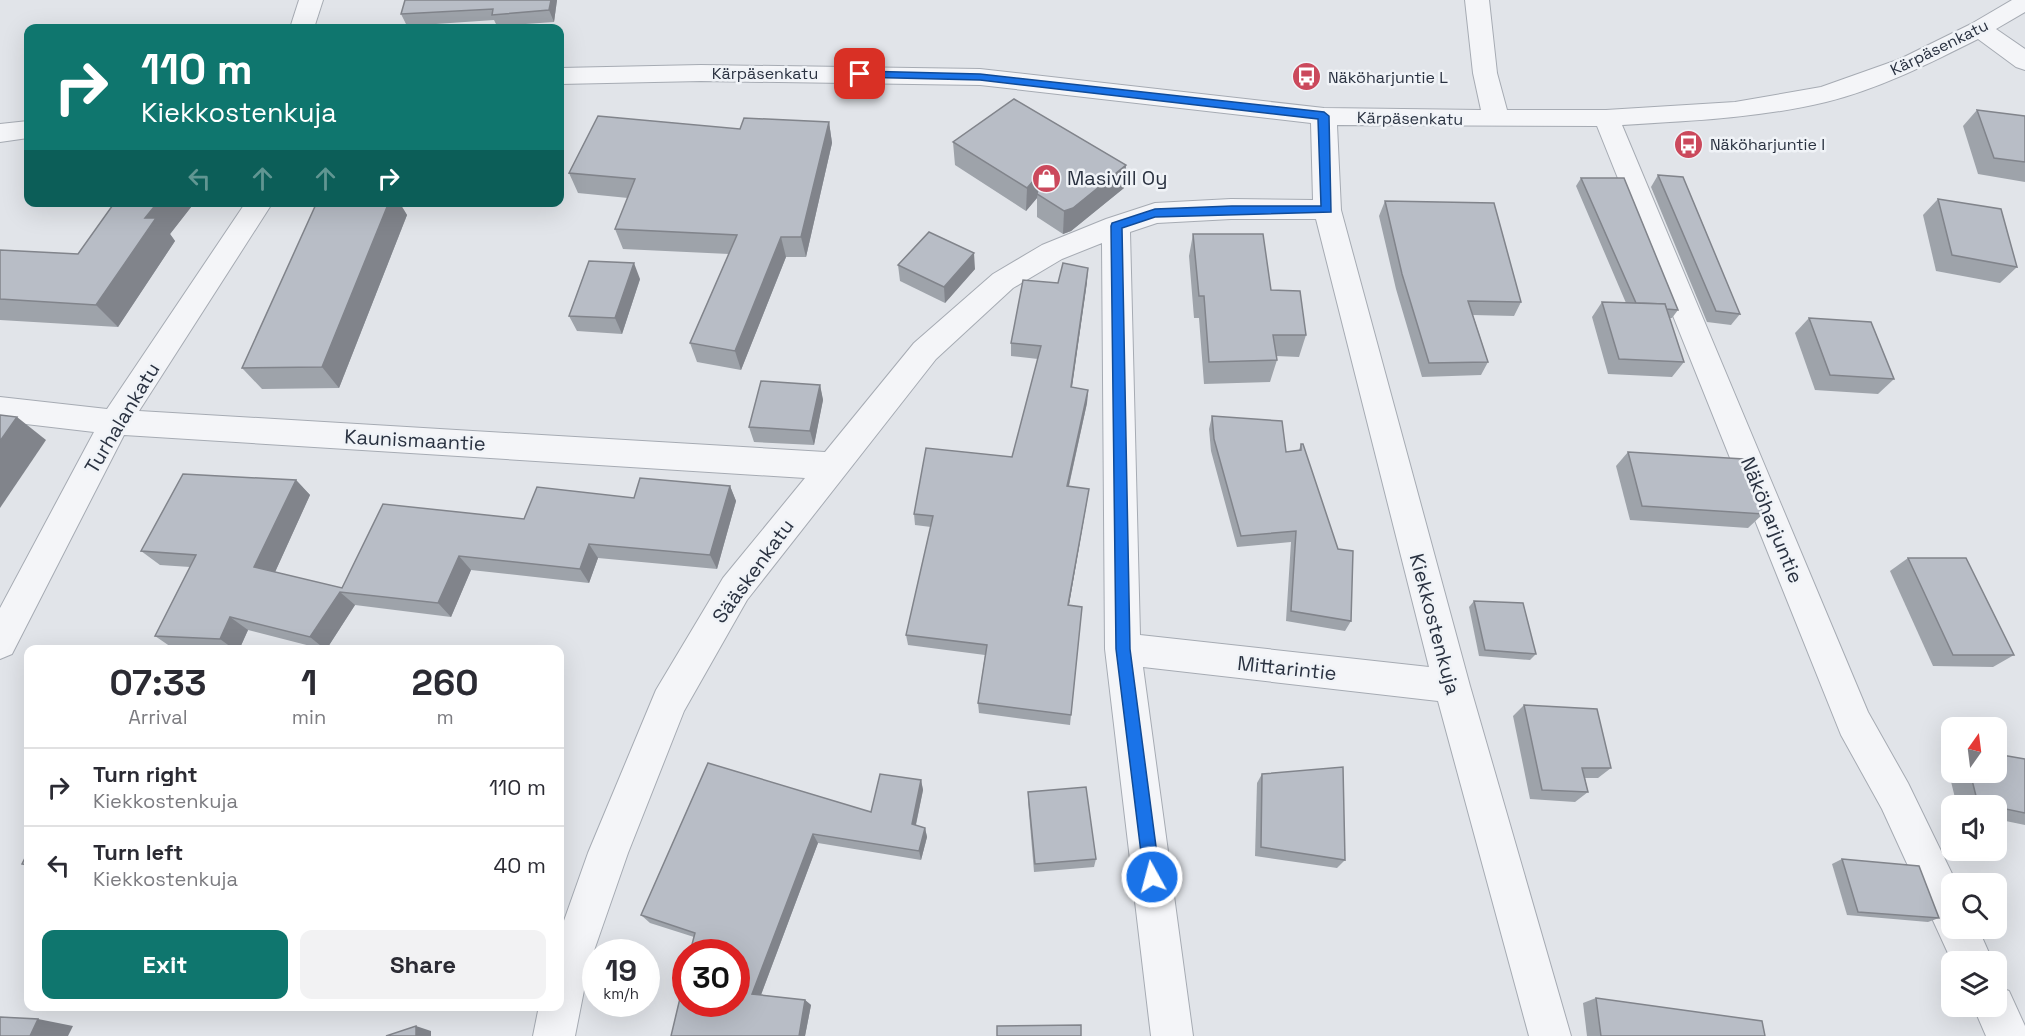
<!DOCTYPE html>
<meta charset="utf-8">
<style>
body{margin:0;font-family:"Space Grotesk",sans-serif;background:#f2f2f3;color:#2b2b33;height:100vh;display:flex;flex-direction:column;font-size:22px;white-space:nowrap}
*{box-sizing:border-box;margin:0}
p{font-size:20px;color:#7c7c81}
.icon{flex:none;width:33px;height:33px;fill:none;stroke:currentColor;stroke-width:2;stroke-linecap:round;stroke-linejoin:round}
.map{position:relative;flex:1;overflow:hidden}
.sheet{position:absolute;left:24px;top:645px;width:540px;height:366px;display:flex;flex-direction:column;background:#fff;border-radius:12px;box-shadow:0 6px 24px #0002}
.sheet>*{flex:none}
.hud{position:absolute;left:24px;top:24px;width:540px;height:183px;border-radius:12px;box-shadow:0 6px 24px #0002;background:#0f766e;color:#fff;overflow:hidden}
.needle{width:39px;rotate:14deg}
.tools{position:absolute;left:1941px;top:717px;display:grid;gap:12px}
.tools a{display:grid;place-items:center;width:66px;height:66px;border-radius:12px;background:#fff;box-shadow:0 6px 24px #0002;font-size:30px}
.speed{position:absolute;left:582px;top:939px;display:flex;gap:12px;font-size:30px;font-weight:700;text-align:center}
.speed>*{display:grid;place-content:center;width:78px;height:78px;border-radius:50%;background:#fff;box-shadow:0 6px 24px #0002;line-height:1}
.speed small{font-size:15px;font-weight:400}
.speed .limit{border:9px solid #d22;background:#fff;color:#111}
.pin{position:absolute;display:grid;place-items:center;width:51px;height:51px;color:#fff;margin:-26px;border-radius:12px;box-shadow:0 3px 9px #0006}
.me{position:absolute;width:66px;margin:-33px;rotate:353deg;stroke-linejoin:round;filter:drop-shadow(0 0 4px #0008)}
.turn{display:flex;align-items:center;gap:21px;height:126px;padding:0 18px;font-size:27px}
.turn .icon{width:78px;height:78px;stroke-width:2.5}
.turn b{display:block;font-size:42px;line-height:51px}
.lanes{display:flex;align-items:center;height:57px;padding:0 18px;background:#0003;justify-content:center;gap:30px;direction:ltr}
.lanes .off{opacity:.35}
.eta{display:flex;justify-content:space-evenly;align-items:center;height:102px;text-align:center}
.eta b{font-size:36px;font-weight:700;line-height:42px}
.button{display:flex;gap:12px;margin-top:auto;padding:12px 18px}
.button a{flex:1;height:69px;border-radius:12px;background:#0f766e;color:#fff;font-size:24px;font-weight:700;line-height:69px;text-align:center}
.button a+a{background:#f2f2f3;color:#2b2b33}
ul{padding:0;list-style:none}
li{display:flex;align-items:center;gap:18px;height:78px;padding:0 18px;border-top:2px solid #e1e1e2}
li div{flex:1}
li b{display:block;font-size:22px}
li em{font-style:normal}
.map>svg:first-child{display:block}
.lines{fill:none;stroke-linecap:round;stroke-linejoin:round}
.minor-casing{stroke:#a6abb3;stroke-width:2}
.minor{fill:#f4f5f8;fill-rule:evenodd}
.wall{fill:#9ea3aa}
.shaded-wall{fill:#81848b}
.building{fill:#b8bdc6;stroke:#81848b;stroke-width:1.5}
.route{fill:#1a73e8;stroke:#114b97;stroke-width:1.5}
.labels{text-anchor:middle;stroke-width:5;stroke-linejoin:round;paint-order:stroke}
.far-street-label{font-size:16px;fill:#2a3241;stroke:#f0f3f7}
.far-poi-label{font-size:16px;fill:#2a3241;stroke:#f0f3f7;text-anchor:start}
.poi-label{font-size:20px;fill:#2a3241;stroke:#f0f3f7;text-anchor:start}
.street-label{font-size:20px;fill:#2a3241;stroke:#f0f3f7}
</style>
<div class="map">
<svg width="2025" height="1036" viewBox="0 0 2025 1036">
<rect width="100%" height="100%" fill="#e1e4e9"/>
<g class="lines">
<defs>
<g id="minor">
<polygon points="299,0 323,0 314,28 290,28"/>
<path d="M1465 0H1489L1497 73 1507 110H1606L1735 102 1821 87 1900 59 1971 24 2012 0H2025V12L1996 29 2025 49V70L2016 67 1978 39C1930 63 1879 89 1826 102 1759 118 1691 121 1622 125L1868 712 1908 783 1957 884H1952V928H1978L1993 962H1952L1882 809 1841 735 1597 126 1337 125 1341 210 1470 686 1571 1036H1529L1438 701 1143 667 1193 1036H1151L1105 649 1102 243 1062 259 1013 288 936 359 747 600 684 711 628 853 589 965 575 1036H533L539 1006H560V932L588 853 656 690 723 578 805 478 124 435 12 654 0 659V608L94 432 0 421V397L107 409 246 202H273L139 411 825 452 914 343 993 274 1042 245 1106 219 1155 203 1231 199 1313 200 1311 123 980 85 701 81 560 84V68L701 65 980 69 1324 108 1481 110 1473 73ZM1231 219H1316L1429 667 1140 635 1130 232 1157 223Z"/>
<polygon points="28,121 28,138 0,142 0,124"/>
<polygon points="1996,986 2009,991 2025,1026 2025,1036 1986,1036 1973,1006 1996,1006"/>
</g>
</defs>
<use href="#minor" class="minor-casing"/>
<use href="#minor" class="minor"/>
</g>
<g class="wall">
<polygon points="405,0 557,0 554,22 497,26 494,20 407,26 401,14"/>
<polygon points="1977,110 2025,116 2025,182 1978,174 1963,126"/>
<polygon points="829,122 832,143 806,257 786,257 741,370 697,362 690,343 729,254 623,249 615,229 628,198 578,193 569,173 740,129"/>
<polygon points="953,142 1126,165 1124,188 1071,231 1063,234 1037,217 1037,198 1026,211 955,165"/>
<polygon points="1658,175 1740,314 1731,325 1707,322 1651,187"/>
<polygon points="1581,178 1678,310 1672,318 1669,318 1684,362 1672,377 1608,374 1592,317 1602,302 1626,303 1576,186"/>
<polygon points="1938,199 2017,267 2000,283 1936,271 1923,215"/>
<polygon points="1385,201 1521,302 1514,316 1473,315 1488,362 1481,375 1422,377 1396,289 1379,216"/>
<polygon points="115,202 195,202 170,234 175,241 118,327 0,320 0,250 78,254"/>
<polygon points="317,202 399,202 407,215 339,388 262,389 242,368"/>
<polygon points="1193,234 1271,290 1306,335 1299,357 1276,356 1277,360 1270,382 1204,384 1199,318 1194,318 1189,256"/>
<polygon points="898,265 975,269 945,303 900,281"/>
<polygon points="640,279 622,334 577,331 569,316"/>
<polygon points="1087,282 1072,387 1088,390 1087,403 1069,486 1087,501 1069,605 1082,607 1070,725 979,713 978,703 985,655 908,645 906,635 931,527 915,525 914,514 1012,457 1038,359 1011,356 1011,343 1058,283"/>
<polygon points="1809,318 1894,379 1878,394 1815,390 1795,333"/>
<polygon points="820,385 823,400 814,445 754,442 749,427"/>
<polygon points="1212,416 1286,452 1299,450 1301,444 1351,621 1345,631 1286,621 1291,542 1237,547 1211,451 1209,429"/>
<polygon points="1628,452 1763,514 1748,528 1630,520 1616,466"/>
<polygon points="296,480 310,495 275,572 342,588 524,519 634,498 730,486 736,501 717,569 598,558 589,583 471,570 451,617 355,605 326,650 248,630 239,650 174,649 155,636 190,567 160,565 141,551"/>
<polygon points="1908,558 2014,655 1993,667 1933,666 1890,571"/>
<polygon points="1474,601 1536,654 1530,660 1479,656 1469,607"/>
<polygon points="1524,705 1611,768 1598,778 1585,778 1588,792 1575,802 1530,799 1513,716"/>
<polygon points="1952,754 1952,772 1996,772 2025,759 2025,825 1996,819 1996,806 1957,806 1945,757"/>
<polygon points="708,763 871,812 921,780 923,790 916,825 925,828 927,837 921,860 818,843 761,995 805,1000 811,1005 805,1036 671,1036 694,937 650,923 641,915"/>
<polygon points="1262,774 1345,860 1337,868 1255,856 1257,783"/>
<polygon points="1028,792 1096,859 1094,867 1034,872 1028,801"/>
<polygon points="1842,859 1939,918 1928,922 1847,915 1832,864"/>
<polygon points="1596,998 1765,1036 1587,1036 1583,1003"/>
</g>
<g class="shaded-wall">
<polygon points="551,0 557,0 554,22 549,10"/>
<polygon points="829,122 832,143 806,257 801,237"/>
<polygon points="1126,165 1124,188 1071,231 1063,234 1064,211"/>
<polygon points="1042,171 1037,198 1026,211 1027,188"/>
<polygon points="158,202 195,202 170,234 175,241 118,327 96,305 145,218"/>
<polygon points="389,202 399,202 407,215 339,388 322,367"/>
<polygon points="781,237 786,257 741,370 735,351"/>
<polygon points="974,253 975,269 945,303 944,287"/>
<polygon points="634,263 640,279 622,334 615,318"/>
<polygon points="1088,268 1087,282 1070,400 1071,387"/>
<polygon points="820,385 823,400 814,445 810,431"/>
<polygon points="1088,390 1087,403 1066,498 1067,486"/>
<polygon points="17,417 46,440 0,508 0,441"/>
<polygon points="296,480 310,495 271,581 254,567"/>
<polygon points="730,486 736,501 717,569 710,555"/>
<polygon points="1089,489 1087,501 1067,616 1068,605"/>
<polygon points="589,544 598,558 589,583 580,569"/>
<polygon points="459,556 471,570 451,617 438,603"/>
<polygon points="340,592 355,605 326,650 310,637"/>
<polygon points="230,617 248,630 239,650 235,650 220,639"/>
<polygon points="921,780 923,790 914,833 912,824"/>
<polygon points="925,828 927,837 921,860 919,851"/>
<polygon points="813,834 818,843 759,1000 752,994"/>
<polygon points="805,1000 811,1005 805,1036 799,1036"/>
<polygon points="38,1019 73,1026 68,1036 30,1036"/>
<polygon points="416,1026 431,1031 431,1036 416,1036"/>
</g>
<g class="building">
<polygon points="405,0 551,0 549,10 492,15 493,9 401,14"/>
<polygon points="1014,99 1126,165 1073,208 1064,211 1037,194 1042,171 1027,188 953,142"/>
<polygon points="1977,110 2025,116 2025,162 1994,158"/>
<polygon points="598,116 740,129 744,118 829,122 801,237 781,237 735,351 690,343 737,235 615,229 635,179 569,173"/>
<polygon points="1658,175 1683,177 1740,314 1716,311"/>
<polygon points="1581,178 1624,178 1678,310 1666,309 1665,304 1636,303"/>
<polygon points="1938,199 2001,209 2017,267 1952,255"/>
<polygon points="1385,201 1494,203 1521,302 1468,301 1488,362 1429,363 1402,274"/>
<polygon points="115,202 158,202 145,218 156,218 96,305 0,299 0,250 78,254"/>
<polygon points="317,202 389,202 322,367 242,368"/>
<polygon points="929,232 974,253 944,287 898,265"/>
<polygon points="1193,234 1263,234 1271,290 1300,291 1306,335 1273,335 1277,360 1209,362 1204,296 1199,296"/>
<polygon points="589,261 634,263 615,318 569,316"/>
<polygon points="1063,263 1088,268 1071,387 1088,390 1067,486 1089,489 1068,605 1082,607 1071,715 978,703 987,645 906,635 933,516 914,514 926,448 1012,457 1041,346 1011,343 1023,280 1058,283"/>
<polygon points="1602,302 1665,304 1684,362 1619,359"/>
<polygon points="1809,318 1871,322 1894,379 1830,375"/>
<polygon points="761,381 820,385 810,431 749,427"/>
<polygon points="0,415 17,417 0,441"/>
<polygon points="1212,416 1282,421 1286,452 1301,450 1301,444 1303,444 1338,549 1353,551 1351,621 1291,611 1296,531 1241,536 1214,439"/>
<polygon points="1628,452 1744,459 1763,514 1642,506"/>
<polygon points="183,474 296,480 254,567 342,588 383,504 524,519 537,487 634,498 640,478 730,486 710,555 589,544 580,569 459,556 438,603 340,592 310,637 230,617 220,639 155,636 196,555 141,551"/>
<polygon points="1908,558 1966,558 2014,655 1953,655"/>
<polygon points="1474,601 1523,603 1536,654 1485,650"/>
<polygon points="1524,705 1597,709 1611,768 1582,768 1588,792 1542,790"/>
<polygon points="1996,754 2025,759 2025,813 1996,807 1996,806 1988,806 1978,804 1970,772 1996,772"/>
<polygon points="708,763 871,812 880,774 921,780 912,824 925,828 919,851 813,834 752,994 805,1000 799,1036 671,1036 686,973 686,1004 736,1004 736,952 690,952 695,933 641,915"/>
<polygon points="1343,767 1345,860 1261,847 1262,774"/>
<polygon points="1086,787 1096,859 1035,864 1028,792"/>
<polygon points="28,852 28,865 22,864"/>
<polygon points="1842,859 1919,866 1939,918 1858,912"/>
<polygon points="1596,998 1762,1021 1765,1036 1601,1036"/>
<polygon points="0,1017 38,1019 30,1036 0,1036"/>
<polygon points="1081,1025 1081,1036 997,1036 997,1026"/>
<polygon points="416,1026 416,1036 386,1036"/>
</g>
<polygon class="route" points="860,71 980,74 1324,112 1329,116 1331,212 1155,217 1122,228 1130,649 1160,877 1158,883 1152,885 1146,883 1144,877 1116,649 1111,226 1112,223 1155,209 1232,206 1321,206 1318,119 980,80 856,77 856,72"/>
<defs>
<symbol id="bus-disc" viewBox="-11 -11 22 22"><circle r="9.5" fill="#cb495c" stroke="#f0f3f7"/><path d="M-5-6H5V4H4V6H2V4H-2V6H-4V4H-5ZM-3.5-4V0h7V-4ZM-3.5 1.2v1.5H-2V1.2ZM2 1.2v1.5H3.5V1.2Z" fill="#fff"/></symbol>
<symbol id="shop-disc" viewBox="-11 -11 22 22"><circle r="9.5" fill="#cb495c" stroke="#f0f3f7"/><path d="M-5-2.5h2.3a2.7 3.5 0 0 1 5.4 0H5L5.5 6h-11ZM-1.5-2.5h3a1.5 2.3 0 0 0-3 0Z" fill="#fff"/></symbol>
</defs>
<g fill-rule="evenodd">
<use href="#bus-disc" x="1290" y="60" width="33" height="33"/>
<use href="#bus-disc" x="1672" y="128" width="33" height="33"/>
<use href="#shop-disc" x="1030" y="162" width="33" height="33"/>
</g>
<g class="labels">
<g class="far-street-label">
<text transform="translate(1939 47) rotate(-26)" y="6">Kärpäsenkatu</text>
<text x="765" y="79">Kärpäsenkatu</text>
<text transform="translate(1410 118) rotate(1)" y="6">Kärpäsenkatu</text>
</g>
<g class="far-poi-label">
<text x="1328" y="83">Näköharjuntie L</text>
<text x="1710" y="150">Näköharjuntie I</text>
</g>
<g class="poi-label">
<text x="1067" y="185">Masivill Oy</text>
</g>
<g class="street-label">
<text transform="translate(122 418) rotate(-59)" y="7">Turhalankatu</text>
<text transform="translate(415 440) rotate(3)" y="7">Kaunismaantie</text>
<text transform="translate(1772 520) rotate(68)" y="7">Näköharjuntie</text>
<text transform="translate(753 571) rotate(-54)" y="7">Sääskenkatu</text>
<text transform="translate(1435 624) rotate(75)" y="7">Kiekkostenkuja</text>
<text transform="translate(1287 668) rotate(6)" y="7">Mittarintie</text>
</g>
</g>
</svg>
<div class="tools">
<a><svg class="needle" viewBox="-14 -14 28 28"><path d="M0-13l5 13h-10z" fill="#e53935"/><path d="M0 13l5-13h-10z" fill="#7c7c81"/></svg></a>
<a><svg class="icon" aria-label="sound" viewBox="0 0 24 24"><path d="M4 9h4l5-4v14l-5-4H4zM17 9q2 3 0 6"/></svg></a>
<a><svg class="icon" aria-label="search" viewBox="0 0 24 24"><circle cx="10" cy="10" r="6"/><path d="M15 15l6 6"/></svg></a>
<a><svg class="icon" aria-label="layers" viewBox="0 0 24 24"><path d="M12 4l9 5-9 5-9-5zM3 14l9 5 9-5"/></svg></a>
</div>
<div class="speed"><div>19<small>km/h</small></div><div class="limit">30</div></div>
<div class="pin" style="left:860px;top:74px;background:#d93025"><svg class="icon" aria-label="arrive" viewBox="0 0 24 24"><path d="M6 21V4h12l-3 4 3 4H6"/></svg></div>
<svg class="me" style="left:1152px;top:877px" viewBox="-20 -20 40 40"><circle r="17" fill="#1a73e8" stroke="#fff" stroke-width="3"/><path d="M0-11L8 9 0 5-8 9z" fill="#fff"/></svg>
<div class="hud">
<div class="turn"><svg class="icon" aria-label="right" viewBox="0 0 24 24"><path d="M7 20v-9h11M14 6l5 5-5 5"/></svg><div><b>110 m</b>Kiekkostenkuja</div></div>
<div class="lanes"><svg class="icon off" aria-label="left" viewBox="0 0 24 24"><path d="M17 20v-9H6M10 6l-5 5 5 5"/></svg><svg class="icon off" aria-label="ahead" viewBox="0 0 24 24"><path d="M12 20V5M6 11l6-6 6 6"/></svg><svg class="icon off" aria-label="ahead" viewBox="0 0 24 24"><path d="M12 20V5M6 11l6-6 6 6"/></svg><svg class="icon" aria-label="right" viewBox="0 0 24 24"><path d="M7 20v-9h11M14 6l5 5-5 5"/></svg></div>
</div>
<section class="sheet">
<div class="eta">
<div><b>07:33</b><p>Arrival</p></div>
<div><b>1</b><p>min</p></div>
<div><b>260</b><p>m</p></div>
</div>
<ul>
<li><svg class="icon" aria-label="right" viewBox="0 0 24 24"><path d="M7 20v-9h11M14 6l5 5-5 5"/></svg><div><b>Turn right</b><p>Kiekkostenkuja</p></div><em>110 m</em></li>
<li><svg class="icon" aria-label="left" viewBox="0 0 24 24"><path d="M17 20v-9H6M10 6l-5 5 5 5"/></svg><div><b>Turn left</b><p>Kiekkostenkuja</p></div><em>40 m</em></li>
</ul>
<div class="button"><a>Exit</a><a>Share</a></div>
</section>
</div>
